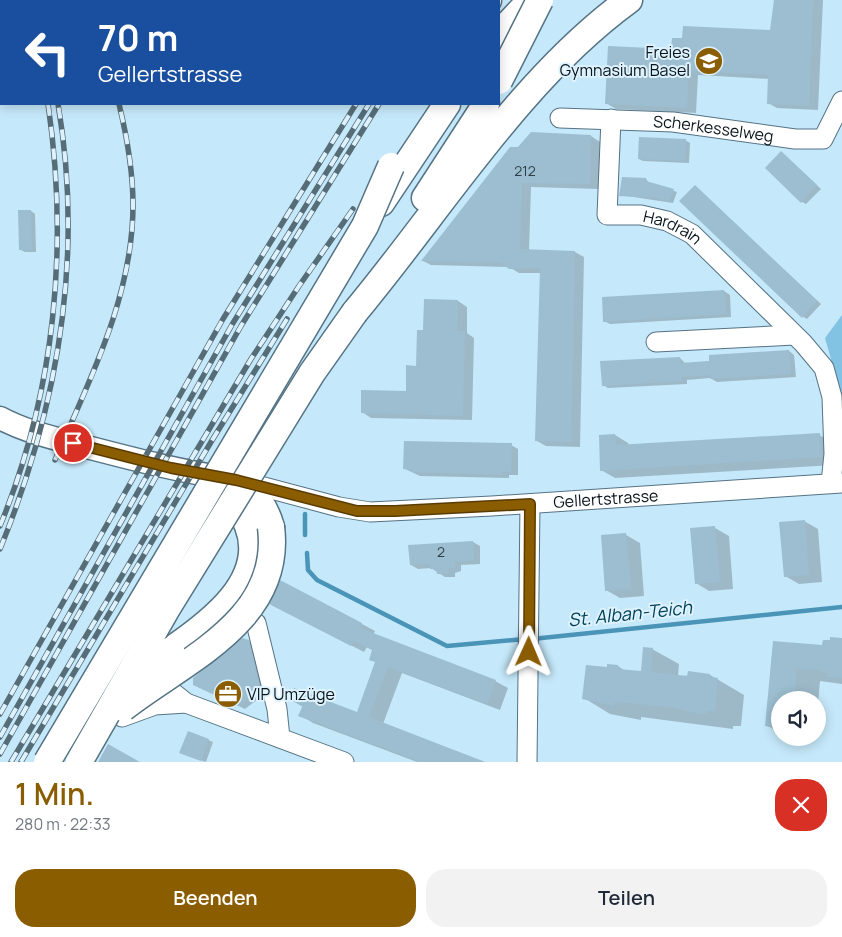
<!DOCTYPE html>
<html lang="de">
<meta charset="utf-8">
<style>
body{margin:0;font-family:Manrope,sans-serif;background:#f2f2f3;color:#1f2937;height:100vh;display:flex;flex-direction:column;font-size:19px;white-space:nowrap}
*{box-sizing:border-box;margin:0}
p{font-size:16px;color:#747a83}
.icon{flex:none;width:28px;height:28px;fill:none;stroke:currentColor;stroke-width:2;stroke-linecap:round;stroke-linejoin:round}
.map{position:relative;height:762px;overflow:hidden}
.panel{display:flex;flex-direction:column;background:#fff;flex:1}
.panel>*{flex:none}
.hud{position:absolute;left:0px;top:0px;width:500px;height:105px;box-shadow:0 2px 12px #0003;background:#1a4fa0;color:#fff;overflow:hidden}
.buttons{position:absolute;left:771px;top:691px;display:grid;gap:10px}
.buttons a{display:grid;place-items:center;width:55px;height:55px;border-radius:50%;background:#fff;box-shadow:0 2px 12px #0003;font-size:25px}
.pin{position:absolute;display:grid;place-items:center;width:42px;height:42px;color:#fff;margin:-21px;border:2px solid #fff;border-radius:50%;box-shadow:0 1px 5px #0007}
.me{position:absolute;width:55px;margin:-28px;rotate:1deg;stroke-linejoin:round;filter:drop-shadow(0 0 4px #0008)}
.turn{display:flex;align-items:center;gap:18px;height:105px;padding:0 15px;font-size:22px}
.turn .icon{width:65px;height:65px;stroke-width:2.5}
.turn b{display:block;font-size:35px;line-height:42px}
.round{display:grid;place-items:center;flex:none;width:52px;height:52px;border-radius:20px;background:#f2f2f3}
.headline{display:flex;align-items:center;justify-content:space-between;height:85px;padding:0 15px}
h1{font-size:30px;font-weight:600;line-height:38px;color:#8b5d01}
.button{display:flex;gap:10px;margin-top:auto;padding:10px 15px}
.button a{flex:1;height:58px;border-radius:20px;background:#8b5d01;color:#fff;font-size:20px;font-weight:600;line-height:58px;text-align:center}
.button a+a{background:#f2f2f3;color:#1f2937}
.map>svg:first-child{display:block}
.green{fill:#82c2e3}
.shadow{fill:#0003}
.lines{fill:none;stroke-linecap:round;stroke-linejoin:round}
.stream{stroke:#4a94b8;stroke-width:4.5}
.building{fill:#9cbed0}
.major-tunnel{stroke:#a9c8d9;stroke-width:22;stroke-dasharray:22 11;stroke-linecap:butt}
.minor-casing{stroke:#547384;stroke-width:21}
.major-casing{stroke:#547384;stroke-width:25}
.highway-casing{stroke:#547384;stroke-width:29}
.minor{stroke:#fff;stroke-width:19}
.major{stroke:#fff;stroke-width:22}
.highway{stroke:#fff;stroke-width:26}
.rail-casing{stroke:#566d78;stroke-width:5.5}
.rail{stroke:#def2fe;stroke-width:4;stroke-dasharray:11;stroke-linecap:butt}
.highway-bridge-casing{stroke:#547384;stroke-width:29;stroke-linecap:butt}
.highway-bridge{stroke:#fff;stroke-width:26}
.route-casing{stroke:#5a3c01;stroke-width:12}
.route{stroke:#8b5d01;stroke-width:9}
.labels{text-anchor:middle;stroke-width:4;stroke-linejoin:round;paint-order:stroke}
.number-label{font-size:14px;fill:#2d3f48}
.poi-label{font-size:16px;fill:#08151b;stroke:#def2fe;text-anchor:end}
.street-label{font-size:16px;fill:#08151b;stroke:#def2fe}
.water-label{font-size:18px;font-style:italic;fill:#004059;stroke:#def2fe}
</style>
<div class="map">
<svg width="842" height="762" viewBox="0 0 842 762">
<rect width="100%" height="100%" fill="#c5e8fa"/>
<polygon class="green" points="842,315 842,398 825,338"/>
<g class="shadow">
<polygon points="775,0 823,0 818,110 777,108 768,103 769,79 698,75 696,113 616,109 606,103 672,50 771,31"/>
<polygon points="591,136 600,142 599,189 531,187 529,251 575,252 584,257 580,447 546,446 537,441 541,273 519,273 509,267 431,265 423,261 510,148"/>
<polygon points="685,140 690,143 689,163 643,161 639,159"/>
<polygon points="781,152 821,189 806,204 802,202"/>
<polygon points="646,179 649,183 677,192 673,203 620,195"/>
<polygon points="695,186 821,304 807,319 802,316"/>
<polygon points="31,211 35,214 36,252 25,252 21,250"/>
<polygon points="724,291 730,295 731,317 610,324 604,321"/>
<polygon points="458,301 467,307 467,333 474,338 472,420 371,418 362,412 407,393 418,367 424,332"/>
<polygon points="789,351 794,355 796,377 717,382 710,378 687,380 687,384 608,388 603,385 601,363 680,358 686,364 711,362"/>
<polygon points="615,435 628,443 629,446 819,435 833,442 834,465 615,478 601,470"/>
<polygon points="511,445 518,449 518,475 509,475 509,478 420,476 405,469"/>
<polygon points="804,521 818,529 822,582 799,584 785,576"/>
<polygon points="715,528 729,536 733,589 709,591 696,583 691,530"/>
<polygon points="626,535 640,543 644,596 620,598 606,590"/>
<polygon points="473,542 480,546 480,564 461,565 461,571 455,573 455,577 445,577 431,568 418,569 411,565"/>
<polygon points="280,582 362,624 375,631 373,635 495,681 508,688 500,710 402,673 383,724 485,762 417,762 313,723 300,715 303,707 291,700 357,714 376,663 373,650 367,647 364,652 284,611"/>
<polygon points="842,639 842,684 820,681 818,704 818,700 780,700 780,733 766,725 774,642 823,647"/>
<polygon points="248,641 255,645 266,693 245,709 202,688"/>
<polygon points="652,649 679,664 678,676 710,675 744,695 741,726 733,726 733,729 641,717 641,720 610,714 584,698 608,669 618,666 625,671 642,672"/>
<polygon points="188,732 213,742 206,762 185,755"/>
<polygon points="787,738 814,738 814,741"/>
</g>
<g class="lines">
<g class="stream">
<polyline points="305,514 305,535"/>
<polyline points="307,553 308,570 317,580 447,646 525,639"/>
<polyline points="532,639 842,607"/>
</g>
</g>
<g class="building">
<polygon points="774,0 813,0 809,106 767,104 768,75 689,71 687,108 605,104 608,46 671,49 672,38 682,38 683,26 770,30"/>
<polygon points="531,132 591,135 590,184 522,183 520,249 575,251 571,442 535,441 540,268 509,269 501,263 421,261 510,147 518,147"/>
<polygon points="639,137 686,139 685,161 638,159"/>
<polygon points="781,151 817,185 801,203 765,168"/>
<polygon points="622,177 646,178 646,181 674,189 669,202 655,198 619,196"/>
<polygon points="695,185 817,301 802,318 679,201"/>
<polygon points="18,210 31,210 32,250 19,250"/>
<polygon points="724,290 726,314 603,322 602,297"/>
<polygon points="424,299 458,300 457,331 465,331 463,416 361,413 361,390 406,391 406,365 416,366 417,330 423,330"/>
<polygon points="789,350 791,374 710,379 710,375 682,377 682,381 602,386 600,361 680,357 681,363 709,361 709,355"/>
<polygon points="820,433 821,457 600,471 599,435 615,434 616,445"/>
<polygon points="404,441 512,443 511,472 502,472 502,475 412,472 412,470 403,469"/>
<polygon points="805,520 809,575 784,577 779,522"/>
<polygon points="715,526 720,582 695,584 690,528"/>
<polygon points="626,533 631,589 605,591 601,535"/>
<polygon points="473,541 474,560 455,562 455,568 448,569 449,574 437,574 436,569 430,569 429,564 410,565 408,545"/>
<polygon points="280,580 362,623 360,628 496,680 487,704 388,667 369,717 485,762 421,762 298,716 303,705 289,700 294,688 357,712 375,662 369,660 372,650 353,641 351,646 269,604"/>
<polygon points="830,637 842,638 842,678 827,677 827,673 820,672 820,670 797,669 794,700 780,700 780,728 765,726 773,641 822,645 823,640 830,640"/>
<polygon points="242,638 249,640 260,689 238,706 193,685 193,678"/>
<polygon points="643,647 653,648 651,672 687,676 688,671 710,674 710,677 718,678 715,711 707,711 706,714 697,713 670,707 615,702 614,706 582,699 586,665 607,667 607,664 618,665 618,669 641,671"/>
<polygon points="188,731 209,739 201,761 179,753"/>
<polygon points="108,744 140,762 98,762"/>
</g>
<g class="lines">
<polyline class="major-tunnel" points="11,1 12,0"/>
<defs>
<g id="minor">
<path id="s1" d="M560 118 673 122 795 139H823L842 101"/>
<path id="s2" d="M611 119 607 215H641L667 221 692 234 803 343 824 368 832 397 834 454 831 483"/>
<polyline points="656,342 794,335"/>
<path id="s3" d="M241 481 339 507 370 512 492 506 842 483"/>
<polyline points="256,623 277,709 280,738"/>
<polyline points="155,670 166,687 186,703 344,762"/>
<polyline points="122,717 155,705 186,703"/>
<polyline points="527,762 530,504"/>
</g>
<g id="major">
<polyline points="0,13 1,12"/>
<path d="M0 418C26 432 55 438 83 446 133 459 182 472 233 479"/>
</g>
<g id="highway">
<polyline points="487,1 488,0"/>
<polyline points="499,34 528,3"/>
<polyline points="425,198 486,104"/>
<polyline points="381,203 447,104"/>
<path d="M355 312C441 209 520 79 629 0"/>
<path d="M236 480C255 492 265 506 271 527"/>
<path d="M171 650C209 624 269 580 248 526 244 514 234 504 226 495"/>
</g>
</defs>
<use href="#minor" class="minor-casing"/>
<use href="#major" class="major-casing"/>
<use href="#highway" class="highway-casing"/>
<use href="#minor" class="minor"/>
<use href="#major" class="major"/>
<use href="#highway" class="highway"/>
<defs>
<g id="rail">
<polyline points="24,0 25,1"/>
<polyline points="33,0 34,1"/>
<polyline points="86,0 86,1"/>
<polyline points="424,1 425,0"/>
<polyline points="437,1 438,0"/>
<polyline points="447,1 448,0"/>
<path d="M55 460C90 379 133 296 133 205 133 171 127 137 119 104"/>
<path d="M0 526C55 392 69 247 48 104"/>
<path d="M0 549C58 407 84 256 58 104"/>
<polyline points="0,714 223,319 356,104"/>
<polyline points="0,737 233,323 369,104"/>
<polyline points="0,754 241,326 379,104"/>
<polyline points="11,762 251,359 299,286 353,209"/>
<polyline points="21,762 211,442 287,319"/>
</g>
</defs>
<use href="#rail" class="rail-casing"/>
<use href="#rail" class="rail"/>
<defs>
<g id="highway-bridge">
<polyline points="499,81 540,0"/>
<polyline points="130,676 171,650"/>
<path d="M123 708C184 660 283 621 271 527"/>
<polyline points="47,762 365,226 391,166"/>
<polyline points="79,762 166,610 312,373 355,312"/>
</g>
</defs>
<use href="#highway-bridge" class="highway-bridge-casing"/>
<use href="#highway-bridge" class="highway-bridge"/>
</g>
<g class="lines">
<defs>
<polyline id="route" points="73,443 171,468 236,480 357,511 395,511 530,504 529,652"/>
</defs>
<use href="#route" class="route-casing"/>
<use href="#route" class="route"/>
</g>
<defs>
<symbol id="school-disc" viewBox="-11 -11 22 22"><circle r="9.5" fill="#8b5d01" stroke="#def2fe"/><path d="M0-5L7-2L0 1L-7-2ZM-4 1L0 2.5L4 1V4Q0 6-4 4Z" fill="#fff"/></symbol>
<symbol id="office-disc" viewBox="-11 -11 22 22"><circle r="9.5" fill="#8b5d01" stroke="#def2fe"/><path d="M-6-3h4V-5.5h4V-3h4V5H-6ZM-1-4.5V-3h2v-1.5ZM-6 0V1H6V0Z" fill="#fff"/></symbol>
</defs>
<g fill-rule="evenodd">
<use href="#school-disc" x="693" y="45" width="32" height="32"/>
<use href="#office-disc" x="212" y="678" width="32" height="32"/>
</g>
<g class="labels">
<g class="number-label">
<text x="525" y="176">212</text>
<text x="441" y="557">2</text>
</g>
<g class="poi-label">
<text x="690" y="58">Freies<tspan x="690" dy="18">Gymnasium Basel</tspan></text>
<text x="247" y="700" text-anchor="start">VIP Umzüge</text>
</g>
<g class="street-label">
<text dy="6" stroke="none"><textPath href="#s1" startOffset="154">Scherkesselweg</textPath></text>
<text dy="6" stroke="none"><textPath href="#s2" startOffset="164">Hardrain</textPath></text>
<text dy="6" stroke="none"><textPath href="#s3" startOffset="369">Gellertstrasse</textPath></text>
</g>
<g class="water-label">
<text transform="translate(630 614) rotate(-6)" y="6">St. Alban-Teich</text>
</g>
</g>
</svg>
<div class="buttons">
<a><svg class="icon" aria-label="sound" viewBox="0 0 24 24"><path d="M4 9h4l5-4v14l-5-4H4zM17 9q2 3 0 6"/></svg></a>
</div>
<div class="pin" style="left:73px;top:443px;background:#d93025"><svg class="icon" aria-label="arrive" viewBox="0 0 24 24"><path d="M6 21V4h12l-3 4 3 4H6"/></svg></div>
<svg class="me" style="left:529px;top:652px" viewBox="-20 -20 40 40"><path d="M0-17L14 15 0 8-14 15z" fill="#8b5d01" stroke="#fff" stroke-width="4"/></svg>
<div class="hud">
<div class="turn"><svg class="icon" aria-label="left" viewBox="0 0 24 24"><path d="M17 20v-9H6M10 6l-5 5 5 5"/></svg><div><b>70 m</b>Gellertstrasse</div></div>
</div>
</div>
<section class="panel">
<div class="headline"><div><h1>1 Min.</h1><p>280 m · 22:33</p></div><a class="round" style="background:#d93025;color:#fff"><svg class="icon" aria-label="close" viewBox="0 0 24 24"><path d="M6 6l12 12M18 6L6 18"/></svg></a></div>
<div class="button"><a>Beenden</a><a>Teilen</a></div>
</section>
